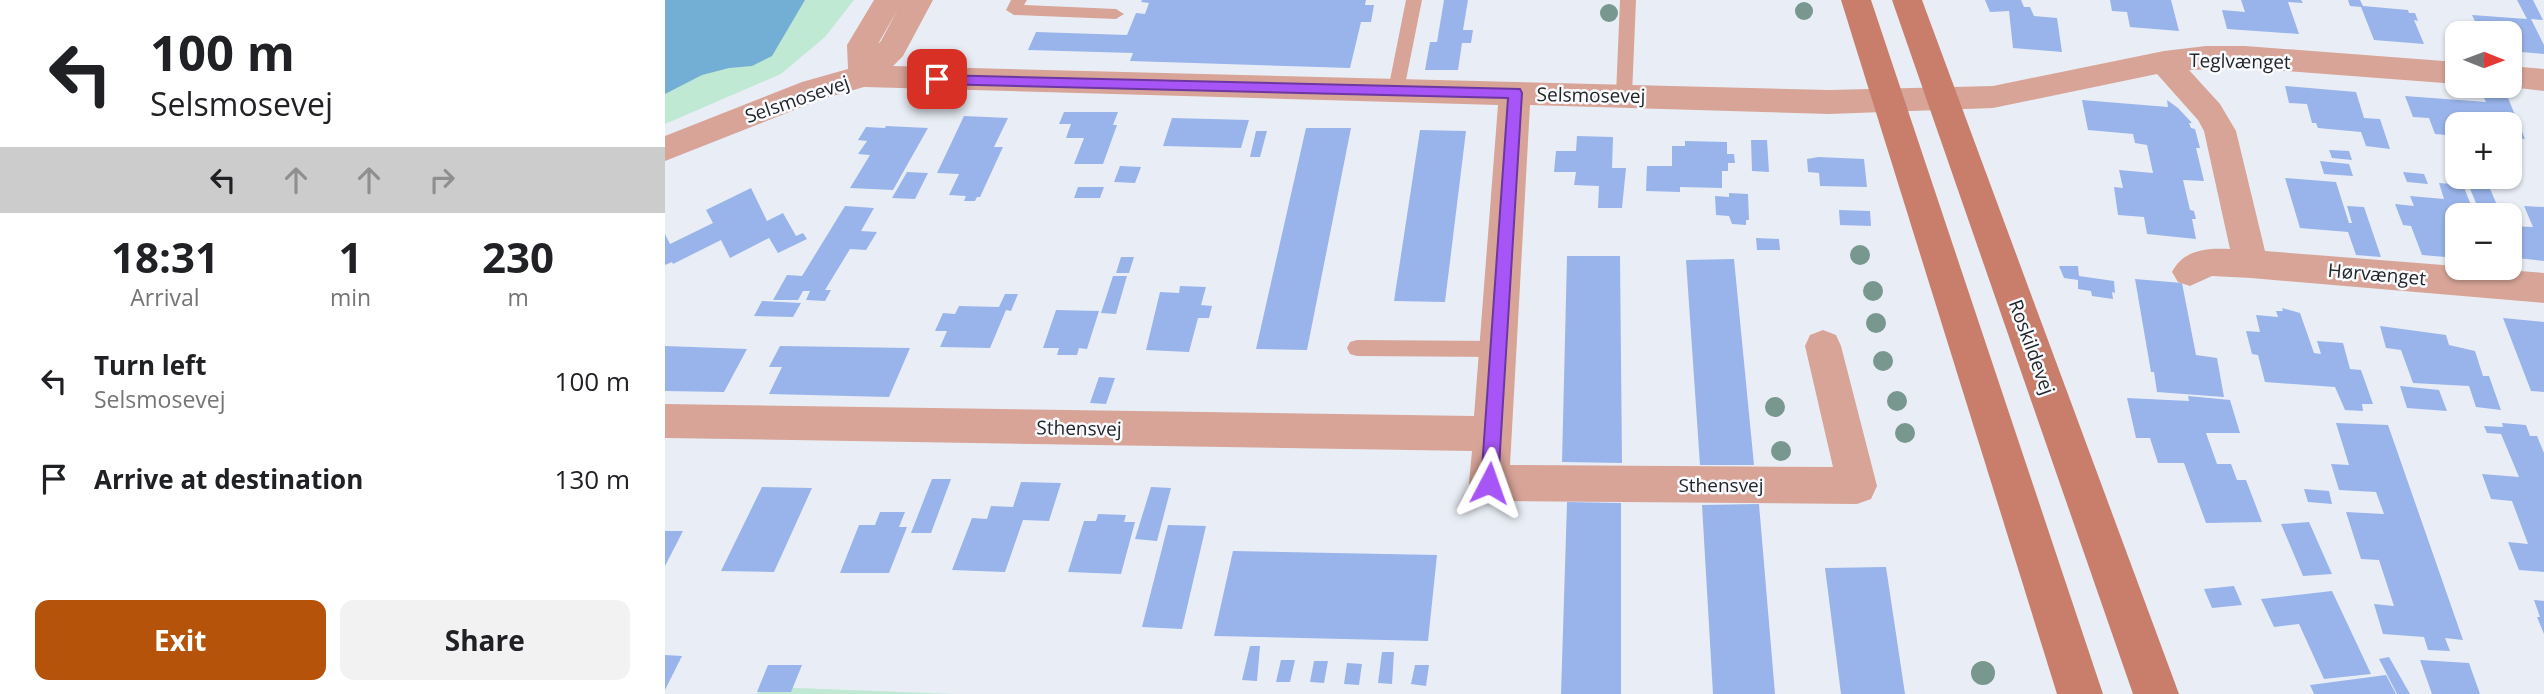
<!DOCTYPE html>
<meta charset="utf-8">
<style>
body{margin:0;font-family:"Open Sans",sans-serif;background:#f2f2f2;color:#202124;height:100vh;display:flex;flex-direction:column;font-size:26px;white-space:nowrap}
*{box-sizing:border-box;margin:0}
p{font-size:23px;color:#757577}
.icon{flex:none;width:38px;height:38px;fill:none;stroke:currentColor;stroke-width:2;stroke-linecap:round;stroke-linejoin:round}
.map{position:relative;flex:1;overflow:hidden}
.side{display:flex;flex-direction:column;background:#fff;width:665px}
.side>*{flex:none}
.hud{background:#fff;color:#202124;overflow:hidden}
.needle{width:46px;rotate:91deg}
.controls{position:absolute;left:1780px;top:21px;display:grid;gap:14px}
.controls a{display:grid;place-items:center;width:77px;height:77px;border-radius:14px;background:#fff;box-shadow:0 2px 5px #0004;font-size:35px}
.pin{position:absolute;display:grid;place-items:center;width:60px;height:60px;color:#fff;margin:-30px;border-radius:14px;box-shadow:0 4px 10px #0006}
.me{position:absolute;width:77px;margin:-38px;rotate:4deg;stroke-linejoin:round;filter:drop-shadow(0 0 5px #0008)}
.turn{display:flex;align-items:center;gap:24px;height:147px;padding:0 35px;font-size:32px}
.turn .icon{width:91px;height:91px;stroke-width:2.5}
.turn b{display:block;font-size:49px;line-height:60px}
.lanes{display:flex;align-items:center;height:66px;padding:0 35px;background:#0003;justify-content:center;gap:35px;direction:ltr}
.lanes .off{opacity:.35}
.eta{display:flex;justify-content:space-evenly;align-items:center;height:119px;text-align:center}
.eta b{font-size:42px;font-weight:700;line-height:49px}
.primary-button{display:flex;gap:14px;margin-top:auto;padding:14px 35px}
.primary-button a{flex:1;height:80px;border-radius:14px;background:#b45309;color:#fff;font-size:28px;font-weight:700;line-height:80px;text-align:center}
.primary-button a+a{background:#f2f2f2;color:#202124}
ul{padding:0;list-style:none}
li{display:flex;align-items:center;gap:21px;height:98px;padding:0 35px}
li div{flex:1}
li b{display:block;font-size:26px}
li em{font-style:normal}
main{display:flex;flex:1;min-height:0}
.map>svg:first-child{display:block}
.green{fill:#bfe9d2}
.water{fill:#73aed5}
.building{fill:#99b4ea}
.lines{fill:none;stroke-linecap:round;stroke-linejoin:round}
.service{fill:#d7a497;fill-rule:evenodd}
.minor{fill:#d7a497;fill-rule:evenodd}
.secondary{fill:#c97e6c;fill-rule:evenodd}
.tree{fill:#78978e}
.route{fill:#a855f7;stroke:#6d37a1;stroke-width:2}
.labels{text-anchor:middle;stroke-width:5;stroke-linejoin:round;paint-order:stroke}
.street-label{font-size:19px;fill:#232528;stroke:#f9fbfe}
</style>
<main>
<section class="side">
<div class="hud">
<div class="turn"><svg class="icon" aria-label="left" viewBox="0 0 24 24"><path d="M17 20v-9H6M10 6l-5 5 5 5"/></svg><div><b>100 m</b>Selsmosevej</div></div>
<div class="lanes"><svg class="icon" aria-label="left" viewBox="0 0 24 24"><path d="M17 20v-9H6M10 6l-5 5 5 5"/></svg><svg class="icon off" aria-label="ahead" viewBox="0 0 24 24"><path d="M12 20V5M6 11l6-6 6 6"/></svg><svg class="icon off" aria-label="ahead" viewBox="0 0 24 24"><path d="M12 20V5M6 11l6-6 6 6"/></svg><svg class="icon off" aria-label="right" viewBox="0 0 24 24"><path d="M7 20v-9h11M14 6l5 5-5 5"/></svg></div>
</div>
<div class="eta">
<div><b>18:31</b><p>Arrival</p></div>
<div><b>1</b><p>min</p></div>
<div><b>230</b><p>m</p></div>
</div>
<ul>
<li><svg class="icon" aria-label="left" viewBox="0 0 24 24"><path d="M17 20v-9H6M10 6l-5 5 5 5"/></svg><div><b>Turn left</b><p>Selsmosevej</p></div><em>100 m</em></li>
<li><svg class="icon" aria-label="arrive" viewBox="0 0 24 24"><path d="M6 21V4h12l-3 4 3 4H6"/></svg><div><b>Arrive at destination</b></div><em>130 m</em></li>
</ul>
<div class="primary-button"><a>Exit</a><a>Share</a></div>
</section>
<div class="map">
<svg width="1879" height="694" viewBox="0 0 1879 694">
<rect width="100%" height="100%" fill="#e9eef6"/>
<g class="green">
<polygon points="0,0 189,0 160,37 116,74 0,124"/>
<polygon points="106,687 289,694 91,694"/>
</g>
<polygon class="water" points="0,0 140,0 107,56 87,66 64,68 37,75 0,94"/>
<g class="building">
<polygon points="477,0 701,0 700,5 709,5 706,22 696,22 685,68 465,61 468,53 363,50 371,32 462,35 471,13 480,14 484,3 476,2"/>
<polygon points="779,0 803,0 798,30 808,30 806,43 797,43 793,70 760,70 765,42 772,42"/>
<polygon points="1320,0 1356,0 1359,7 1365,7 1369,16 1392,18 1397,52 1348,48 1344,11 1325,12"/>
<polygon points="1445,0 1506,0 1514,31 1465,27 1462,12 1447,11"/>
<polygon points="1576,0 1636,0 1638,3 1623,2 1634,34 1562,29 1557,10 1580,12"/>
<polygon points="1683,0 1695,0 1698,6 1743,10 1744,13 1750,13 1753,21 1749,20 1759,44 1709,40 1696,7 1685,6"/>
<polygon points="1852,0 1868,0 1878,20 1866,19 1879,45 1879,54 1844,51 1844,33 1815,32 1807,15 1862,19"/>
<polygon points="1620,86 1691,92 1699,118 1715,119 1725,149 1701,146 1696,132 1653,128 1651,123 1647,123 1642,104 1624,103"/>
<polygon points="1740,96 1821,102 1818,96 1843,98 1860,139 1844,137 1844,124 1792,124 1792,136 1770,134 1764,118 1748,117"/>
<polygon points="1417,100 1503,107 1502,100 1513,108 1527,123 1524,123 1526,128 1530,129 1535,148 1531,148 1539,181 1518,180 1525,210 1529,211 1531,219 1527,219 1531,239 1482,234 1479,217 1453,215 1449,187 1458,188 1454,170 1488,173 1482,145 1470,143 1468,134 1423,130"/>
<polygon points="399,112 453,112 448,125 452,125 438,164 409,164 419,138 401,138 406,124 394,124"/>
<polygon points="299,116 343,118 329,147 338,147 315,197 312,197 310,201 299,201 301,196 284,195 294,174 272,173"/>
<polygon points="507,118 584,120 576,148 498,146"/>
<polygon points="221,126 263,128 228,190 185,188 205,155 193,154 202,141 193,140 201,127 220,128"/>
<polygon points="641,128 686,128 642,350 591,349"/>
<polygon points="755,130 801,131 780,302 729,301"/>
<polygon points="591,131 602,131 595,157 585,157"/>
<polygon points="912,136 948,137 947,168 961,168 957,208 933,208 934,186 909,185 911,172 889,172 891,151 911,151"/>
<polygon points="1086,140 1102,140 1104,172 1087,171"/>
<polygon points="1020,141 1062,142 1062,154 1069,154 1070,163 1063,163 1063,171 1057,171 1057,188 1015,187 1015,192 981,191 982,166 1007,166 1007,146 1020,146"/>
<polygon points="1664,150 1684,151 1687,160 1667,158"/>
<polygon points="1153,157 1199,159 1202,187 1155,186 1154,173 1143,172 1142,159"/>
<polygon points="1655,161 1684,164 1688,176 1659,174"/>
<polygon points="455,166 476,167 470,183 449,182"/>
<polygon points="242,172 263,173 250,199 227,198"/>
<polygon points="1738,172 1759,174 1763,184 1742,182"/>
<polygon points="1800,177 1820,177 1832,205 1811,203"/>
<polygon points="1620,178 1671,182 1684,223 1687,223 1682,206 1699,207 1716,257 1691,255 1683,232 1635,228"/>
<polygon points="1774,183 1798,185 1810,215 1792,215 1792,258 1757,255 1746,226 1738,225 1730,204 1749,206 1745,196 1779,199"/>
<polygon points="413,187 439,187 435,198 409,198"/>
<polygon points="86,188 102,221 118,213 131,236 138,233 142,239 113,253 104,238 65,258 56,240 8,264 7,262 0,265 0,234 5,244 48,223 41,210"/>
<polygon points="1064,193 1083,194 1084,220 1081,220 1081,225 1067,224 1064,216 1051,215 1050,196 1064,197"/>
<polygon points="180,206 209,208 196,231 212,232 201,250 185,249 160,290 166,290 160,301 141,300 145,291 138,291 133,300 108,300 122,275 137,276"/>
<polygon points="1859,206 1879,207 1879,261 1852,258 1844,242 1844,226 1868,227"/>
<polygon points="1174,210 1205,211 1206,226 1175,225"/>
<polygon points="1091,238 1114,239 1115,250 1092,250"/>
<polygon points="902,256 955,256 957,463 897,462"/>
<polygon points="456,257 469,257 464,273 451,273"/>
<polygon points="1069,259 1089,465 1035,465 1021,260"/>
<polygon points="1394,266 1413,266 1414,276 1449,281 1450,293 1447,292 1448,299 1427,296 1426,291 1413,289 1413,280 1399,278"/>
<polygon points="448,276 462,276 451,314 436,313"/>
<polygon points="1470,279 1517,283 1531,355 1552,358 1559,397 1492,392 1489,372 1486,372"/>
<polygon points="515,286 541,287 536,305 547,306 544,318 533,318 524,352 481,350 495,292 514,293"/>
<polygon points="340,294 353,294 346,311 341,310 325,348 275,347 282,331 270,331 278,313 290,314 294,306 334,307"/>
<polygon points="97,301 136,303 128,317 89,316"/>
<polygon points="1617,308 1635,313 1649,353 1656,354 1652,341 1678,343 1685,369 1696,370 1708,404 1697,404 1698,411 1680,410 1670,387 1600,382 1593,355 1587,354 1581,331 1595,332 1591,315 1613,317 1611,311 1618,311"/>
<polygon points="391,310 434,311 422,349 414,348 412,355 392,355 394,348 378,348"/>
<polygon points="1838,318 1879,322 1879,392 1866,391"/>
<polygon points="1715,326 1781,335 1784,345 1810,351 1818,376 1824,376 1836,410 1811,407 1804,386 1748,383 1736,350 1721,348"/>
<polygon points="0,346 82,349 59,392 0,391"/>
<polygon points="115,346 245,348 224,397 104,394 117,367 104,367"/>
<polygon points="434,377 450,378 441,404 425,403"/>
<polygon points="1735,386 1774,390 1782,411 1742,408"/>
<polygon points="1523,396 1565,400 1575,433 1541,433 1552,464 1566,464 1572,480 1581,480 1597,522 1541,523 1519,463 1493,463 1485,438 1471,438 1462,398 1524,401"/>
<polygon points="1671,423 1723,425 1798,640 1780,638 1785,651 1763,650 1759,637 1718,634 1709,604 1729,606 1714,560 1696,559 1681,512 1719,514 1711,492 1674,490 1666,464 1684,465"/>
<polygon points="1837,423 1861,425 1865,436 1872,436 1879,453 1879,572 1854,570 1843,542 1863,544 1847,501 1826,499 1817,474 1854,477 1836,434 1822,433 1819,426 1838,427"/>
<polygon points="267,479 286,479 266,533 246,533"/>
<polygon points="356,482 396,483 384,521 358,520 340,572 287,570 307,518 322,519 326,506 348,507"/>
<polygon points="97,487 147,488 109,572 56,571"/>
<polygon points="486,487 506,488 492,541 470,539"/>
<polygon points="1639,489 1664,491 1667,504 1643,502"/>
<polygon points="902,502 956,503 956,694 896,694"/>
<polygon points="1094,504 1110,694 1048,694 1037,505"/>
<polygon points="215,512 240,512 234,527 242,527 224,573 175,573 194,525 210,525"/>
<polygon points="433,514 461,515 459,522 470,522 456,574 403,572 419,521 431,521"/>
<polygon points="1644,522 1667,574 1638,576 1616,524"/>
<polygon points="503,525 541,526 517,629 477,627"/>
<polygon points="0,531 18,531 0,566"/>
<polygon points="568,551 772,555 763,641 549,636"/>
<polygon points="1221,567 1240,694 1176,694 1160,568"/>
<polygon points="1569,586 1577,605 1547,608 1539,589"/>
<polygon points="1667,591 1706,674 1659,679 1634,624 1609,627 1596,599"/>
<polygon points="1869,600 1879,601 1879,634 1872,617 1875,617"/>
<polygon points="585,646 595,646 592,681 577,680"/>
<polygon points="717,652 729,652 727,684 713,683"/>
<polygon points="0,655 17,656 0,690"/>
<polygon points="1724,657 1745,694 1732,694 1714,659"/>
<polygon points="616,660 630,660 625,682 611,682"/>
<polygon points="1755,660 1804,663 1815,694 1767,694"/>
<polygon points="649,661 663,661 659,683 645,682"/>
<polygon points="682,663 697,664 694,685 679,684"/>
<polygon points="103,665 137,665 126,692 92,692"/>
<polygon points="750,665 764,665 761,686 746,684"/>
<polygon points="1721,675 1731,694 1649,694 1645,685"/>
</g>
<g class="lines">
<g class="service">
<polygon points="346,0 362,0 359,5 451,9 459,14 451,19 349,15 341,10"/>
<polygon points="741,0 757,0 739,90 731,96 723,90"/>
<polygon points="955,0 971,0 967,95 959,101 951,95"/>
<polygon points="692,340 833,341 840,343 843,349 840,355 833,357 692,356 685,354 682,348 685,342"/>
</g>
<g class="minor">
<path d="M209 0H268L238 56 228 66 1164 90 1328 86 1499 51 1541 46H1580L1792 62V84L1580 68 1524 70 1555 104 1571 131 1600 251 1879 273V303L1586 278 1547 276 1525 286 1513 282 1507 272C1519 249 1542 248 1565 249L1539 131 1533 120 1492 74 1328 108 1164 114 865 105 845 465 1168 467 1140 346 1145 335 1158 330 1171 335 1176 346 1212 486 1206 499 1192 504 824 501 810 496 804 483 807 451 0 438V404L809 416 833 105 199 87 157 99 0 161V136L137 82 183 69 182 45ZM233 9 216 41 213 44Z"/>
<polygon points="1844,66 1879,69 1879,91 1836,86 1844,86"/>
</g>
<g class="secondary">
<polygon points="1176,0 1206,0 1438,694 1392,694"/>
<polygon points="1227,0 1257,0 1514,694 1468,694"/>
</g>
</g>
<g class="tree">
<circle cx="1139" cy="11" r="9"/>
<circle cx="944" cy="13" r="9"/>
<circle cx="1195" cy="255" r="10"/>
<circle cx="1208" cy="291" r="10"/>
<circle cx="1211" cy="323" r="10"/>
<circle cx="1218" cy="361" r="10"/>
<circle cx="1232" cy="401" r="10"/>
<circle cx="1110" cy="407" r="10"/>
<circle cx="1240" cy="433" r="10"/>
<circle cx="1116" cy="451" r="10"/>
<circle cx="1318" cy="673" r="12"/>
</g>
<polygon class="route" points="272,75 855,89 857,93 833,483 831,489 824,491 818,489 816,483 843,98 272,84 265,79"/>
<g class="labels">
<g class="street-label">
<text transform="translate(1575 61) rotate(1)" y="7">Teglvænget</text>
<text transform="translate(926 95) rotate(1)" y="7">Selsmosevej</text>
<text transform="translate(132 99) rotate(-19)" y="7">Selsmosevej</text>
<text transform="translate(1712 274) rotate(5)" y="7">Hørvænget</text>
<text transform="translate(1367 347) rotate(70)" y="7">Roskildevej</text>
<text transform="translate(414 428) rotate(1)" y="7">Sthensvej</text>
<text x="1056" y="492">Sthensvej</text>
</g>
</g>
</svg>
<div class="controls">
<a><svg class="needle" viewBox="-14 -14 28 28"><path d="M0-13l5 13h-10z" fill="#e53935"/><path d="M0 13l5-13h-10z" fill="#757577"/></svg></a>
<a>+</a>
<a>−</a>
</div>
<div class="pin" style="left:272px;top:79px;background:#d93025"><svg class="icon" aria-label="arrive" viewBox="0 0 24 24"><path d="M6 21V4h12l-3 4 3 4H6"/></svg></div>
<svg class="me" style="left:824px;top:483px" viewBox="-20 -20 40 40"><path d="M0-17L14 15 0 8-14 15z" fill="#a855f7" stroke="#fff" stroke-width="4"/></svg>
</div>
</main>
